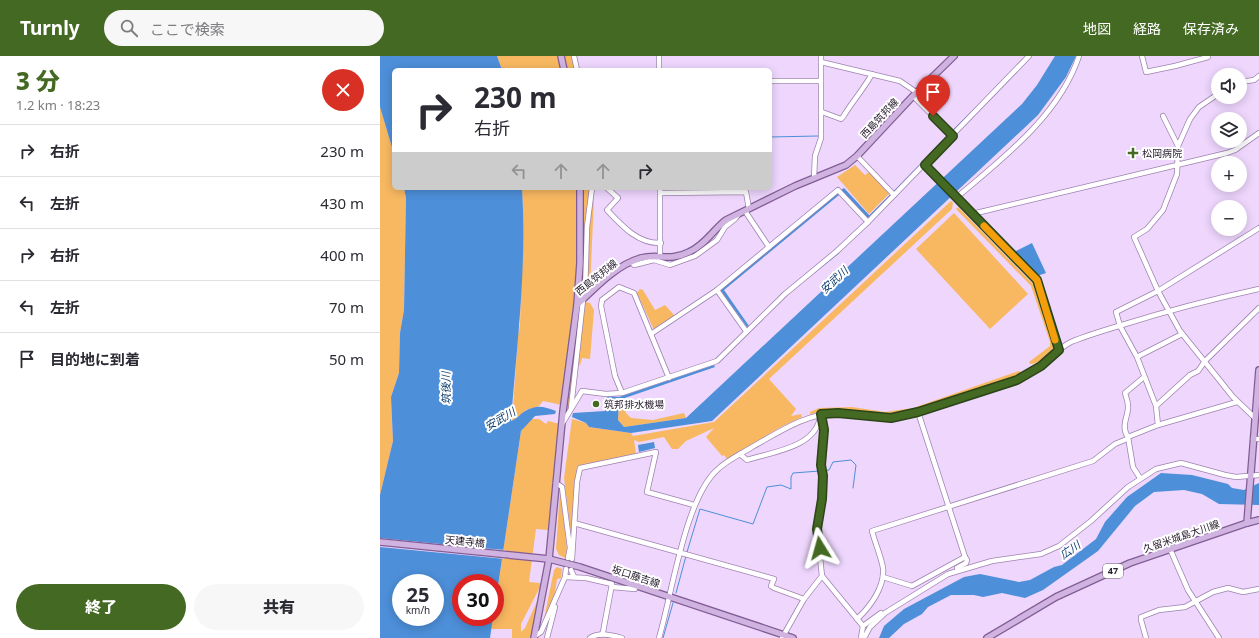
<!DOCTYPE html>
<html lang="ja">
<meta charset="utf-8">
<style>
body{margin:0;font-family:"Noto Sans","Noto Sans JP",sans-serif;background:#f7f7f7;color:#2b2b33;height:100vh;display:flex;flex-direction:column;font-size:15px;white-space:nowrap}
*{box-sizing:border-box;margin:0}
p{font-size:13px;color:#7c7c81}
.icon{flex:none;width:22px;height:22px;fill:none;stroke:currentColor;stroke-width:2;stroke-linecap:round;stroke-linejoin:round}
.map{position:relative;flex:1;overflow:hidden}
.details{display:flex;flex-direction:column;background:#fff;width:380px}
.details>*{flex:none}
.hud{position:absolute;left:12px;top:12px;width:380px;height:122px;border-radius:6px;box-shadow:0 2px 10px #0003;background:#fff;color:#2b2b33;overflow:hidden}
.controls{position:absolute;left:831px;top:12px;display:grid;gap:8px}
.controls a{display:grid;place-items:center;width:36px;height:36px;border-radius:50%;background:#fff;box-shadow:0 2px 10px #0003;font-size:20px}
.speed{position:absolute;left:12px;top:518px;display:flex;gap:8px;font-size:20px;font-weight:700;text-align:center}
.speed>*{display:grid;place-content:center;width:52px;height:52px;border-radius:50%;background:#fff;box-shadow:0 2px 10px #0003;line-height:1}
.speed small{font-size:10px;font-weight:400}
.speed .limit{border:6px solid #d22;background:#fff;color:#111}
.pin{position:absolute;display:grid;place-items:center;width:34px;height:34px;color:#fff;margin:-41px -17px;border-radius:50% 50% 50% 0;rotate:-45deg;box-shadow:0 0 4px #0007}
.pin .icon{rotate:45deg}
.me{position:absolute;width:44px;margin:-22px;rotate:352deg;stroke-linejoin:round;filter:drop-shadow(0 0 3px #0008)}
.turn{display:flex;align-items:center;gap:14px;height:84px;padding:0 16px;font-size:18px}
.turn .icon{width:52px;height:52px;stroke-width:2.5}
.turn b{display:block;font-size:28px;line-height:34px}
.lanes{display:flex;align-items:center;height:38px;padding:0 16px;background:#0003;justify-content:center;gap:20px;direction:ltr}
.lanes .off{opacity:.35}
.round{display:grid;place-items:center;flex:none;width:42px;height:42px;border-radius:21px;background:#f7f7f7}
.overview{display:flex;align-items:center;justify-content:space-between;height:68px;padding:0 16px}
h1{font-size:24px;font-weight:800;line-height:30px;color:#446923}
.action{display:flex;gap:8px;margin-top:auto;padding:8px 16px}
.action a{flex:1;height:46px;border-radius:24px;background:#446923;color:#fff;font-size:16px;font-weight:800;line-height:46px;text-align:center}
.action a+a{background:#f7f7f7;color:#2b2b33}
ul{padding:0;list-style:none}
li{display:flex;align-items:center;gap:12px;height:52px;padding:0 16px;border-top:1px solid #e1e1e2}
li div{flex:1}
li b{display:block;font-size:15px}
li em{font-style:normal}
header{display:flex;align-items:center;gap:24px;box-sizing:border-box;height:56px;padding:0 20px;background:#446923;color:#fff}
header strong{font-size:19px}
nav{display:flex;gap:22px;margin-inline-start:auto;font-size:14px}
.search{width:280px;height:36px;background:#f7f7f7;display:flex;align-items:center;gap:10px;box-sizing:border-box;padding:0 14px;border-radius:22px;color:#7c7c81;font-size:15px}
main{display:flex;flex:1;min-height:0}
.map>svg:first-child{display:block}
.green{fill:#f8b861}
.water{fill:#4d8fd9;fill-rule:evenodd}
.pier{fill:#eed6fd}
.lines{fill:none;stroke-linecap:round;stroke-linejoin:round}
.stream{stroke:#4d8fd9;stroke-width:1}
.minor-casing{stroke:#9e82af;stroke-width:6}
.major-casing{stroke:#815d94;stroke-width:8}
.minor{stroke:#fff;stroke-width:4.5}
.major{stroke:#d1b3e1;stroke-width:5.5}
.route-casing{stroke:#2c4417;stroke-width:10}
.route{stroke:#446923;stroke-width:7}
.slow{stroke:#f59e0b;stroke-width:7}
.poi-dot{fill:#446923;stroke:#fff;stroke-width:1.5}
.labels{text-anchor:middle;stroke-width:4;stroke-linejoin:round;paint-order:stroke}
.shield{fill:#fff;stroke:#665f6b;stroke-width:1}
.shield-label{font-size:9px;font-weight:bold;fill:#251a2b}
.street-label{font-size:10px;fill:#251a2b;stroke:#fff}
.poi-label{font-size:10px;fill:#251a2b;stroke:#fff;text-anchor:start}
.water-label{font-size:11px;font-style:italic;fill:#103f6f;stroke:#fff}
</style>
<header>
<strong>Turnly</strong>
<div class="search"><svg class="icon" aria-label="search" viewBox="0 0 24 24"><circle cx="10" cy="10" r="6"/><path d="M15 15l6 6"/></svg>ここで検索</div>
<nav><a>地図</a><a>経路</a><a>保存済み</a></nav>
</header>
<main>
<section class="details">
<div class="overview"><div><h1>3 分</h1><p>1.2 km · 18:23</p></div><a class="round" style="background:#d93025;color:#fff"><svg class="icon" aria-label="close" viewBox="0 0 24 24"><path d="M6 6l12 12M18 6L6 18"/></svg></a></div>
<ul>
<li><svg class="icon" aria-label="right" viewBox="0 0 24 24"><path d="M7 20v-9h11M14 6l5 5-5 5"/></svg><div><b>右折</b></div><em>230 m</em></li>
<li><svg class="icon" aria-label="left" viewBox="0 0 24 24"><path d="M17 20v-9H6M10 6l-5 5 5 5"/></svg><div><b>左折</b></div><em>430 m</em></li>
<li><svg class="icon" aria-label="right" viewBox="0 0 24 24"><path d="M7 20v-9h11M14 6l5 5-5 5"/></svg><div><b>右折</b></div><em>400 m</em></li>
<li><svg class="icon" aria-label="left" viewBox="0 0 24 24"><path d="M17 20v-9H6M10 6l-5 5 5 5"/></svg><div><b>左折</b></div><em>70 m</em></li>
<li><svg class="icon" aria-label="arrive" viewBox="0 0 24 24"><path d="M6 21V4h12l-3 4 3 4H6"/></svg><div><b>目的地に到着</b></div><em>50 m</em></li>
</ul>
<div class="action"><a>終了</a><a>共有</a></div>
</section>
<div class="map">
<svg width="879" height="582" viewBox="0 0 879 582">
<rect width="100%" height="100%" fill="#eed6fd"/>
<g class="green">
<polygon points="117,0 178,0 181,14 122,14"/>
<polygon points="184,0 192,0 195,14 187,14"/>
<polygon points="0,51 14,98 14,132 24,132 26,142 24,254 20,277 19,317 11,341 13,385 0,439"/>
<polygon points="475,109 485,119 489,116 510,137 489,158 457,121"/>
<path d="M142 132H196C203 204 191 277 182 349L163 345 159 350 146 354 132 366 138 279 140 269 143 156Z"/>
<polygon points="203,132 211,132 211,135 206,158 203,238 200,241 203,206"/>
<polygon points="214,142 210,233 206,237 210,158"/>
<polygon points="571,145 573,147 572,153 389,323 416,353 411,360 421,358 422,361 399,372 347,403 344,399 342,400 326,381 334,372 306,385 298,393 292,393 284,381 259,386 254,384 256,398 197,410 191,478 184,422 192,363 206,367 209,371 251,377 253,380 334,366"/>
<path d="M578 151 653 228 674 290C671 299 660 308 650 308L649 306 670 290V286L651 230 576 153Z"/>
<polygon points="574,157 648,238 610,273 536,193"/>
<polygon points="260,233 263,234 275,254 285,249 295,260 274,274 257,237"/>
<polygon points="205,246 210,247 214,254 210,303 202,302 200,310 198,305"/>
<polygon points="199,256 200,263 189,350 186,358"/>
<polygon points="639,315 641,316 640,319 534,355 512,359 462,354 430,358 430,356 439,352 472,351 505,356 533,352"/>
<polygon points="239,347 243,348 246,357 251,362 273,364 304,357 306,362 244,371 238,364"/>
<polygon points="151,363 159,363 166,368 168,365 180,368 168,474 156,473 149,526 160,527 160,531 141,568 141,576 145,572 160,539 152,582 132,582 132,573 111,573 113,561 115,561 115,550 141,375"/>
<polygon points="180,434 187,493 185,502 179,499 176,493"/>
<polygon points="177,511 182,513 181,522 177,523 174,543 164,563 174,514"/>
</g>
<g class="water">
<polygon points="0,0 117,0 122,14 14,14 14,98 0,51"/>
<polygon points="675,0 696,0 686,21 658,59 332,365 251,377 209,371 206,367 192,361 193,357 225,355 226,340 239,341 334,309 335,311 239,344 238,364 244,371 306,362 642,48 657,29"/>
<path d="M24 132H142C147 210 137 287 131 365 134 364 138 361 141 358 155 348 162 350 176 355L175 358 155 360 141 375 115 550V527H81V561H113L110 582H0V439L13 385 11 341 19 317 20 277 24 254 26 142ZM21 527H55V561H21Z"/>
<polygon points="464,132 490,160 487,163 461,134"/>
<polygon points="458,137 459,139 344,234 369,270 367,271 340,234"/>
<polygon points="652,187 666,217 657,220 633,194 636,195"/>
<polygon points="274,386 275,392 259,396 258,389"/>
<polygon points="781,417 812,419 848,428 852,432 864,434 879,427 879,449 839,448 822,438 804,434 774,436 755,450 718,495 663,534 645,542 622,537 603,541 594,539 571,539 548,551 542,558 524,568 509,582 499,582 504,570 524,553 584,521 600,518 639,526 650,524 674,511 682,509 716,483 725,466 747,441"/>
</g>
<polygon class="pier" points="0,482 101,492 126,494 125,503 0,491"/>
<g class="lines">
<g class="stream">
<polyline points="572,75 639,8"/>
<polyline points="390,81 438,80"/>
<polyline points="514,135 569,79"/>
<polyline points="579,149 655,225"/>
<polyline points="489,160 510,139"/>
<polyline points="612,174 633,194"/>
<polyline points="434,217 459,197"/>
<polyline points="372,274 394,252"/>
<polyline points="443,415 449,414 453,406 471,404 476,409 473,432"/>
<polyline points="307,496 320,453 373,468 387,431 401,429 411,433 411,421 413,417 440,415"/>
<polyline points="296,537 306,500"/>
<polyline points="283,582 293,547"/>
</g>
<defs>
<g id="minor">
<polyline points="194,0 197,14"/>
<polyline points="279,0 279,14"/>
<polyline points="762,0 766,16 795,10 828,1"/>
<polyline points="441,6 520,25 536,36"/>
<polyline points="390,25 441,25"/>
<polyline points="860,26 874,24 879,20"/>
<polyline points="838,38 819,51 810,63 798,90 797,118 783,154 767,173 754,181 778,235 800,275 853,341 875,362"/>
<polyline points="533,40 573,80"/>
<path d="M442 56 461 63 463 61C472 46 483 34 492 18"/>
<polyline points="783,60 798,90"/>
<polyline points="477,100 514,139"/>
<polyline points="545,109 657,224 679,294"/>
<polyline points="434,122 435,100 441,82 441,0"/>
<path d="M227 132 238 142 227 154C242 170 258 188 281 187"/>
<polyline points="280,137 366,136 369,153"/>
<path d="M576 142C623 102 679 60 699 0"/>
<polyline points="592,158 847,97 855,94 879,77"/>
<polyline points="389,191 458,134 488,166"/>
<polyline points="280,201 280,132"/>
<polyline points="251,206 254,209 274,204 290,209 315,200 337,184 345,171 355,163 358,159"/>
<polyline points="337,234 366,275"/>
<polyline points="271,278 337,234 389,191 365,155"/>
<polyline points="757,301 802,278"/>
<polyline points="289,322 254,237 239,231 222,244 221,250 235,320 242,337 337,305 405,238 457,195 488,166 649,0"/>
<polyline points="776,350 757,301 740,270 736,256 778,235 879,172"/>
<polyline points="191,352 203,244 205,238 207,171 212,132"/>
<polyline points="538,356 585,501 587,504 586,507 577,512"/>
<polyline points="182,368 202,335 226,338 242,337"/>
<polyline points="778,369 857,346"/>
<polyline points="748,381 778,369 776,350 810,319 818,315 825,305 879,252"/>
<polyline points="873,383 879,383"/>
<path d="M360 398 367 404C392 396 434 392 440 362"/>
<path d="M760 422 753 411 748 381C740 370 749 359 748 350 748 345 746 341 745 337L764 321"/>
<polyline points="176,427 182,431 190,492 188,502"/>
<polyline points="194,467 394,523 391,530 394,532 424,543"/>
<polyline points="790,493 808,534 839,582"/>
<polyline points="192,503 197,426 200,412 276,396 267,436 314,449"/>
<polyline points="191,514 194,521"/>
<polyline points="442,520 483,570"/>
<polyline points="185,521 206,522 232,528 223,576 221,579"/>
<polyline points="503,521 532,530 585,501"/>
<polyline points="232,531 255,533 256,529"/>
<path d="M477 563C490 551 505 531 503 512 501 500 495 487 492 475L713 405 735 388 747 383"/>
<polyline points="155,580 161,576 185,521 186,513"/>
<polyline points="167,582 175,551"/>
<path d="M210 582C218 576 232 579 242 582"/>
<path d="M279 582C292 538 305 443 337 414 347 404 361 398 372 391 399 376 425 358 456 357 488 356 507 366 540 356 573 345 618 334 648 318 664 310 675 294 691 286 708 279 725 274 742 269 787 255 833 243 879 233"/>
<polyline points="402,582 424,543 442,520 437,473 442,443 443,420 441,409 443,374 441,358"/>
<polyline points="481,582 483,570 501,557"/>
<polyline points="484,582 490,571 505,557 568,518 612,505 661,498 679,490 711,465 748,431 776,413 801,407 845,419 856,421 879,419"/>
<polyline points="766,582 761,564 761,561 779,554 805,551 833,536 848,532 863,536 879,533"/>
</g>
<g id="major">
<polyline points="181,0 184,14"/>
<path d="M197 249C215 232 236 209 261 202 278 197 289 206 309 196 325 189 333 174 346 164L415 130 466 109 477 100 533 40 574 0"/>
<polyline points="867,467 879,314"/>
<polyline points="0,486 169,503 200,511 413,582"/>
<polyline points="154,582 169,503 183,355 197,249 200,207 200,132"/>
<polyline points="607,582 676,541 750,507 867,467 879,464"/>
</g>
</defs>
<use href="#minor" class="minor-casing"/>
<use href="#major" class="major-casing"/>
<use href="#minor" class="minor"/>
<use href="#major" class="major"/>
</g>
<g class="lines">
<defs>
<polyline id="route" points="440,492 437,473 442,443 443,420 441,409 444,374 441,358 458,357 511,362 538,356 637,324 661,310 679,294 657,224 545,109 573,80 553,60"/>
</defs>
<use href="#route" class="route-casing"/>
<use href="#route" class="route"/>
<polyline class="slow" points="604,170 657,224 675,284"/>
</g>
<g class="poi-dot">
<path d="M751 91h4v4h4v4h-4v4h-4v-4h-4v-4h4z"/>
<circle cx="216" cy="348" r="4"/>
</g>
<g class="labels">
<rect class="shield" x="723" y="508" width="20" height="14" rx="3"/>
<g class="shield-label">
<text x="733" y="518">47</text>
</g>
<g class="street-label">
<text transform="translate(499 62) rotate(-47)" y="4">西島筑邦線</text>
<text transform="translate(216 221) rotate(-39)" y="4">西島筑邦線</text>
<text transform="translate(801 480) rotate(-19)" y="4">久留米城島大川線</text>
<text transform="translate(85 485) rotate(6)" y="4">天建寺橋</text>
<text transform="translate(256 520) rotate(18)" y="4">坂口藤吉線</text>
</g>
<g class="poi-label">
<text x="762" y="101">松岡病院</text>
<text x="224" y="352">筑邦排水機場</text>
</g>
<g class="water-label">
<text transform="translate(454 224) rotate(-43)" y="4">安武川</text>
<text transform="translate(66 332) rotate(-91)" y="4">筑後川</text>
<text transform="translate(120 363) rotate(-30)" y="4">安武川</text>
<text transform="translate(690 494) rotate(-35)" y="4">広川</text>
</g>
</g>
</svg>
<div class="controls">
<a><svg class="icon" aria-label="sound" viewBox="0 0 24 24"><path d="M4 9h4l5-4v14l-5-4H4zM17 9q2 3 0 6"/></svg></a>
<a><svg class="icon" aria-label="layers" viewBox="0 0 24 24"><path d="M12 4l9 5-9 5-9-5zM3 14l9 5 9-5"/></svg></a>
<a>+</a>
<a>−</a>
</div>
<div class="speed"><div>25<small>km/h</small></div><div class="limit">30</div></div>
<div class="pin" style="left:553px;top:60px;background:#d93025"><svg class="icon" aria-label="arrive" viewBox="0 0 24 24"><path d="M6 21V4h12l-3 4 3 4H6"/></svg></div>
<svg class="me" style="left:440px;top:492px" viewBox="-20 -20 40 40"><path d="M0-17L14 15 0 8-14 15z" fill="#446923" stroke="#fff" stroke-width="4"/></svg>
<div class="hud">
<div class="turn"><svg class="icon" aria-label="right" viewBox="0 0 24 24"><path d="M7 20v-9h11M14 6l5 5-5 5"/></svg><div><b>230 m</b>右折</div></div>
<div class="lanes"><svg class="icon off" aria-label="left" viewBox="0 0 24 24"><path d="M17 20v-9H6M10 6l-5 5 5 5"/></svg><svg class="icon off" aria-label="ahead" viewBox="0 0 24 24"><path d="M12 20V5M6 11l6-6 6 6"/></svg><svg class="icon off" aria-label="ahead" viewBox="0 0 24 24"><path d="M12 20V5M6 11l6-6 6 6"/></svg><svg class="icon" aria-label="right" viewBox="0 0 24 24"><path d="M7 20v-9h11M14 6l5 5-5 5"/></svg></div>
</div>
</div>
</main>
